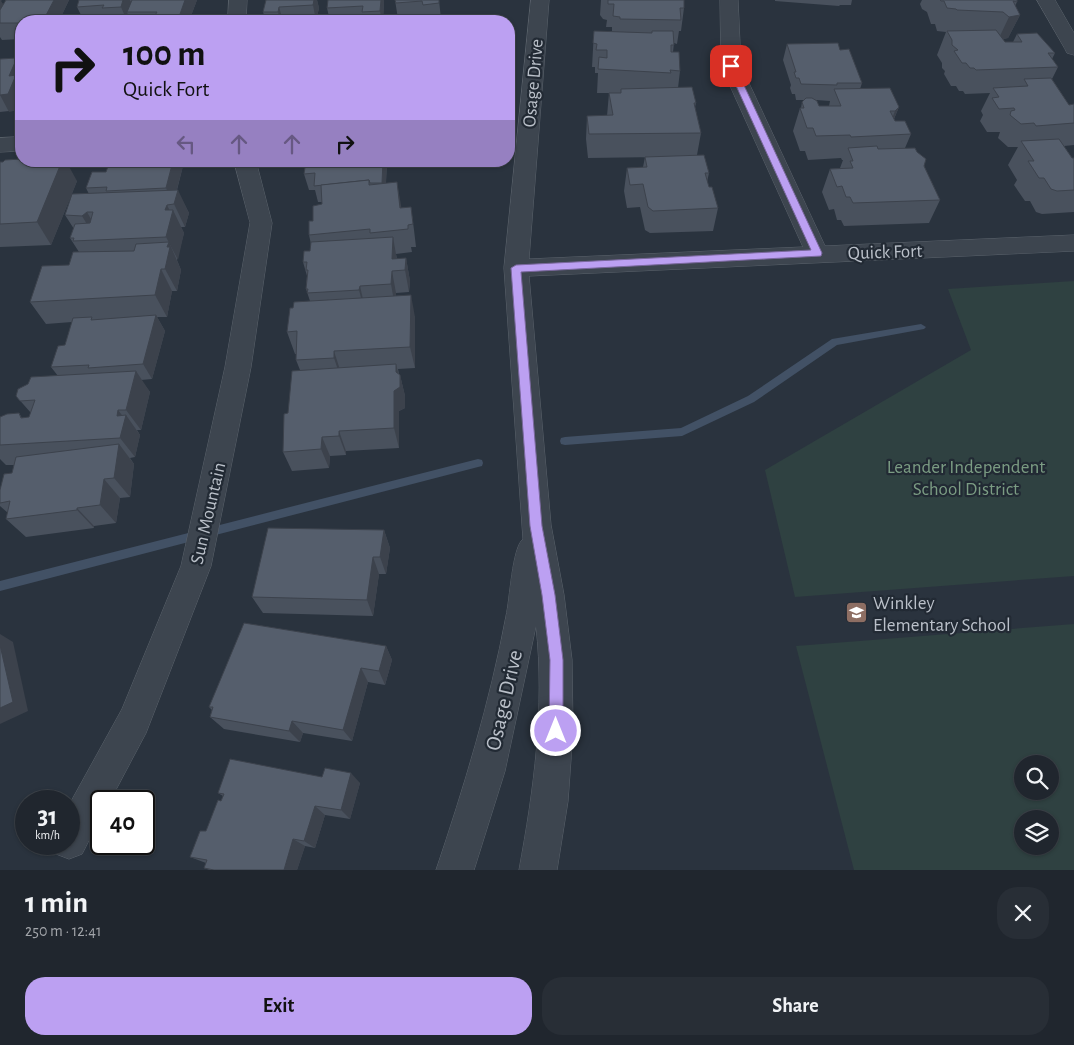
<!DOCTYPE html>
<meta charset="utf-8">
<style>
body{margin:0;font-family:"Alegreya Sans",sans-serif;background:#282e36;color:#f1f3f6;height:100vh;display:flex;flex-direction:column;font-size:19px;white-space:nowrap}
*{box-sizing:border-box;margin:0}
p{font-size:16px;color:#a2a5aa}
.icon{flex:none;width:28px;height:28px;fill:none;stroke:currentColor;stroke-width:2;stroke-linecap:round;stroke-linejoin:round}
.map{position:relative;height:870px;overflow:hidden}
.side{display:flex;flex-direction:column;background:#20262e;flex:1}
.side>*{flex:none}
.top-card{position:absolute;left:15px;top:15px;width:500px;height:152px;border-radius:20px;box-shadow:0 1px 4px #0004,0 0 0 1px #3d434a;background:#bca0f2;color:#111;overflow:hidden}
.controls{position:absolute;left:1014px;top:755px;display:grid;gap:10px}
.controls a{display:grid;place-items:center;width:45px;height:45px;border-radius:50%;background:#20262e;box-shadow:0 1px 4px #0004,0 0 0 1px #3d434a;font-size:25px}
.speed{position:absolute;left:15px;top:790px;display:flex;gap:10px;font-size:25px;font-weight:700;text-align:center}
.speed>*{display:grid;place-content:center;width:65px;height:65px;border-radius:50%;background:#20262e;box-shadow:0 1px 4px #0004,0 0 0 1px #3d434a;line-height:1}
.speed small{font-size:12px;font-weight:400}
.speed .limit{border:2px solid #111;border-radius:8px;background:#fff;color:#111}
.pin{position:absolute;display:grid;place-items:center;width:42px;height:42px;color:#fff;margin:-21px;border-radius:10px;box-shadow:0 2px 8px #0006}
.me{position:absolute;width:55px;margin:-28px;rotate:0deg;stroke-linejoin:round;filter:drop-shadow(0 0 4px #0008)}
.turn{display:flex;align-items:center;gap:18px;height:105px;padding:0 25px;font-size:22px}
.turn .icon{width:65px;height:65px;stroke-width:2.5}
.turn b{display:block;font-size:35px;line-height:42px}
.lanes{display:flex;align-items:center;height:48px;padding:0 25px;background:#0003;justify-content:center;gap:25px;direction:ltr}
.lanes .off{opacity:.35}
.round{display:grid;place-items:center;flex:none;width:52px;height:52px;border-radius:20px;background:#282e36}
.head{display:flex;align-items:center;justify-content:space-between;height:85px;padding:0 25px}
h1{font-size:30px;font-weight:700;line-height:38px}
.button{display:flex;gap:10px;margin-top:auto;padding:10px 25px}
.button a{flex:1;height:58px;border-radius:20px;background:#bca0f2;color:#111;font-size:20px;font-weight:700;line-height:58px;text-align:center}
.button a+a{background:#282e36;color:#f1f3f6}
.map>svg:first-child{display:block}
.green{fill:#2f4141;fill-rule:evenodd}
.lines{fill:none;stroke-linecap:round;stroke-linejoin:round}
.stream{fill:#425165;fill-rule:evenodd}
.minor-casing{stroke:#5b636c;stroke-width:1}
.minor{fill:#3d454f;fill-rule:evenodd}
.wall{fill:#49515d;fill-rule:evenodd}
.shaded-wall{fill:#3c424c}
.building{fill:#555e6c;stroke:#3c424c}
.route{fill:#bca0f2;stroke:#7a689d}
.labels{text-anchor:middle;stroke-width:4.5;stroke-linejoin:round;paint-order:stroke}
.street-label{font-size:19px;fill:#bac0c9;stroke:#222a34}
.park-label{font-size:19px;fill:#7b9c83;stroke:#222a34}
.poi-label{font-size:19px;fill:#bac0c9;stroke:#222a34;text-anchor:start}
.near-street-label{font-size:22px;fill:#bac0c9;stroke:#222a34}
</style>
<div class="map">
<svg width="1074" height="870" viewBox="0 0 1074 870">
<rect width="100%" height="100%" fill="#2a333e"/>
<g class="green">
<polygon points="1074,281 1074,576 795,597 765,470 971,350 948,289"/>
<path d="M1074 624V870H854L796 646ZM1022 764H1050V791H1022ZM1022 819H1050V846H1022Z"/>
</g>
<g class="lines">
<g class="stream">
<polygon points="921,324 926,327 924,329 837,345 754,402 682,436 565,445 561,444 560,441 561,438 565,437 681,428 748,396 832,339"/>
<polygon points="478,459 482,460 483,463 482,466 478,467 0,591 0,581"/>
</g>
<defs>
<g id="minor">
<polygon points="229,0 247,0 246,21 228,21"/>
<path d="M531 0H549L529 259 803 247 721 66 720 0H738L741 66 825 246 1074 235V251L529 276 551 525 564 595 572 660 573 731 568 801 557 870H519C534 789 545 708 536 626L505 771 474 870H436C464 787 490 702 506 616 510 599 512 548 523 539L504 268Z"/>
<polygon points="1037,0 1055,0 1074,33 1074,55 1067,53 1065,49"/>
<polygon points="21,137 21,151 0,152 0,138"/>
<polygon points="234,161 256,161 272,223 251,367 211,566 146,733 110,801 101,801 101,817 82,854 69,859 56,854 52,844 69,844 69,805 122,709 181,566 225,367 250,223"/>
</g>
</defs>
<use href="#minor" class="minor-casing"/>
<use href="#minor" class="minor"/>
</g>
<g class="wall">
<polygon points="0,0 3,5 6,0 69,0 59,21 21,21 21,39 2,40 0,37"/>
<polygon points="79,0 197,0 189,21 130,21 129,18 128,21 84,21 77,7"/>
<polygon points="266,0 317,0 319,8 316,21 266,21 263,12"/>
<polygon points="384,0 383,21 330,21 327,8"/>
<polygon points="395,0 439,0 441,19 425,21 424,17 398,19"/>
<polygon points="601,0 608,0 608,10 608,0 684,8 681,31 679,31 677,44 674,43 673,52 680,71 678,88 696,103 695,107 701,133 697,155 709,173 707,182 718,208 713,231 650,233 645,230 640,207 627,208 624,191 627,168 643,167 645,157 658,157 588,158 586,139 587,116 607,116 609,93 597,93 598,73 595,73 595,67 592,67 594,31 612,31 612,27 606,27 607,20 603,19 600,15"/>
<polygon points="775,0 852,0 851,5 840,5 839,6 775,1"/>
<polygon points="922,0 1017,0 1017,2 1015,6 1020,15 1008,38 1003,39 1005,42 1013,42 1017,34 1055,53 1052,59 1058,67 1052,79 1069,105 1074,104 1074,145 1064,146 1072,158 1074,158 1074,212 1042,214 1036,212 1030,201 1025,201 1014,185 1017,180 1008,165 1018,147 1008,147 998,138 1000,132 987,132 980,121 983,115 981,111 990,93 965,94 963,91 959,91 956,86 951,86 944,74 945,71 942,68 942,63 937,55 946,32 937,31 935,24 931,24 927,12 922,9 920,4"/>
<path d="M787 44 840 50 862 83 860 89 899 107 894 119 895 121 911 134 905 148 924 166 940 200 929 223 844 226 841 220H837L834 209 829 210 822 192 830 169 840 168 843 160H842L841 158 808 160 805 151H800L793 131 800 108H801L802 102 804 100H796L795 94H792L790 88 791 85 783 60ZM816 100 830 101 829 106H819Z"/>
<polygon points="17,58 21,67 21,103 18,110 0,112 0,59"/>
<polygon points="306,161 387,161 386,183 401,208 411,207 414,230 416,247 411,247 412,252 396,254 397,259 406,258 410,281 409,292 396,293 396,296 415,317 415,368 398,369 399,374 400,375 405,396 405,408 399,411 399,448 346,451 346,455 330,456 329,468 292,471 283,452 288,413 300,370 296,360 296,354 295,354 287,332 293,308 310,301 306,289 307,276 303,262 310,251 311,244 309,235 313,221 322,204 322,202 318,202 315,190 309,190 304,174"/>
<polygon points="0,162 77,181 51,245 0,247"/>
<polygon points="183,166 177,190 189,213 185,227 181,227 184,233 177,260 181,270 177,291 172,291 167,317 157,317 165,331 152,379 141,380 150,392 141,430 137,430 140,435 135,457 130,458 134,464 130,497 120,498 116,523 94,526 94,528 26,537 6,519 8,513 0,506 0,490 12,473 14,465 6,465 0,459 0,417 19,413 22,418 29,417 31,413 16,396 58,376 51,367 65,345 72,322 46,324 30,302 69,265 79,252 70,238 74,229 65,215 89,194 86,188 106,172"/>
<polygon points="384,530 390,548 386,574 379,574 373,616 263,613 252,597"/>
<polygon points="386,646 392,660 385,685 368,682 352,741 303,733 300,742 224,729 210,717 212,710 209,707"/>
<polygon points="322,777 360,783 350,819 325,815 315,848 305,846 297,870 210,870 204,868 206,863 190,857 206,831 221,801 223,796 218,793"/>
</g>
<g class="shaded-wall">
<polygon points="0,0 2,0 1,1 5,7 0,16"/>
<polygon points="54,0 69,0 59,21 43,21"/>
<polygon points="123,0 130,0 133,6 127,12 129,18 128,21 127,21 121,7"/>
<polygon points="185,0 197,0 189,21 181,21 179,17"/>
<polygon points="313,0 317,0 319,8 316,21 313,5"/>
<polygon points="381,0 384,0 383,21 382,21 380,11"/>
<polygon points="279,7 283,21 280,21 278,12"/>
<polygon points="1020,15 1008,38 998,40 1009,17"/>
<polygon points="17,58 21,67 21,93 16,93 21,102 18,110 9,112 0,95 9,76"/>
<polygon points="899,107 889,130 886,134 895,111"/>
<polygon points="60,161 66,161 77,181 51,245 37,222"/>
<polygon points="173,161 181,161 183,166 173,204 166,188"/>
<polygon points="383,161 387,161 385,199 382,183"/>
<polygon points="397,182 401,205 404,231 400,208"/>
<polygon points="178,190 189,213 185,227 174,204"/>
<polygon points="167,205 172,215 173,210 184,233 178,260 166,237 165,210"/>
<polygon points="87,212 100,235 96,239 82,216"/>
<polygon points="393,237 397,260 392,259"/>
<polygon points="169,242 181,270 177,291 165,269 167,247"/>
<polygon points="406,258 410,281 409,292 405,270"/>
<polygon points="161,269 172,291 167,317 155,295"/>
<polygon points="392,271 396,293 395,307 391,284"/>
<polygon points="360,286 365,308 365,313 359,290"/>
<polygon points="411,295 415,317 415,368 410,347"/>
<polygon points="156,315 165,331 152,379 143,364"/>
<polygon points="334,351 341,373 341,379 334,358"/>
<polygon points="396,364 400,380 400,375 405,396 405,408 399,411 399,448 394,428 394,391 396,372"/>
<polygon points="136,371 150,392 141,430 126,410"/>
<polygon points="118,410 125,419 126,415 140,435 135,457 120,438 117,416"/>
<polygon points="339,431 346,451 346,455 339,436"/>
<polygon points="322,437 330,456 329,468 321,449"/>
<polygon points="119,444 134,464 130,497 114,478"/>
<polygon points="104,479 120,498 116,523 100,505"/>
<polygon points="77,508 94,526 94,528 77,510"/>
<polygon points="384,530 390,548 386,574 380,557"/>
<polygon points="373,557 379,574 373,616 367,600"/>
<polygon points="0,634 13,642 28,711 0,724"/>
<polygon points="386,646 392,660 385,685 379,671"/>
<polygon points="361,668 368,682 352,741 343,730"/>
<polygon points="292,721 303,733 300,742 289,731"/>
<polygon points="351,773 360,783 350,819 341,810"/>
<polygon points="315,806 325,815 315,848 304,841"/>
<polygon points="293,839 305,846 297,870 284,870"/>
</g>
<g class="building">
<polygon points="6,0 54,0 43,21 21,21 21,23 0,23 0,10"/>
<polygon points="79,0 123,0 121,7 102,8 104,5 77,7"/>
<polygon points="132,0 185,0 179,17 154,17 157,12 127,12"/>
<polygon points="266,0 314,0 313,5 279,7 278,12 263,12"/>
<polygon points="328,0 381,0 380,11 362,12 363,6 327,8"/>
<polygon points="395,0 439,0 439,3 423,5 422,1 396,3"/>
<polygon points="608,0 684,0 684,8 680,8 681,20 620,19 620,17 613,16 614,4 608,4"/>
<polygon points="940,0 1017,0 1017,2 1013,1 1020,15 1009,17 1003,12 957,10 956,9 947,8 944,1 941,1"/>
<polygon points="996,30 1005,42 1022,42 1017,34 1037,33 1055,53 1048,53 1058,67 976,70 974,68 970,68 966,63 962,63 954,51 958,50 952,45 952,40 947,31"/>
<polygon points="594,31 652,33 652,31 673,31 674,45 671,45 671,52 679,52 680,71 670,70 671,73 598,69 599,57 607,58 607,50 596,50 597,44 593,43"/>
<polygon points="838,43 840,50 849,49 862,83 837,83 837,85 801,84 799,78 796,78 794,72 796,72 787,44"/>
<polygon points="17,58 9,76 16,75 8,94 0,95 0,59"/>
<polygon points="1051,78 1069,105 1074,104 1074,123 1036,126 1034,123 1021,124 1010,115 1011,111 1015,110 1014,108 999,109 992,98 999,97 993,88 1028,86 1024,79"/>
<polygon points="21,79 21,93 16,93"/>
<polygon points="692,87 696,103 694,103 701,133 589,134 587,116 613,115 609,93 621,93 621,89"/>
<polygon points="890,88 899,107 895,111 890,111 895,121 905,121 911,134 851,137 850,135 816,136 813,128 807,128 800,108 804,108 802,102 806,98 812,98 817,101 819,106 841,106 834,89"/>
<polygon points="1059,139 1072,158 1074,158 1074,190 1057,191 1051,189 1044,178 1039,178 1028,161 1034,161 1021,141"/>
<polygon points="877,146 878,149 915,148 917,152 926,159 924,166 940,200 853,203 850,197 846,197 842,186 837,187 830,169 853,168 850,161 853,161 848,148"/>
<polygon points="704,155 709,173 705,173 709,187 712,187 718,208 653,211 648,207 643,184 630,185 627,168 647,167 645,157"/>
<polygon points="21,159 21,161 62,161 37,222 0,224 0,162 3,162 5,160"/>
<polygon points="110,161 173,161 166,188 106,191 107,187 86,188 92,172 106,172"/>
<polygon points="306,161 383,161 382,183 370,183 369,180 314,186 315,173 304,174"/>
<polygon points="369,180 369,185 397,182 400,208 411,207 413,224 408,225 408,229 370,233 370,229 309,235 309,221 313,221 313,206 322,204 321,185"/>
<polygon points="178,190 174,204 167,205 165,210 173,210 166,237 73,241 74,238 70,238 75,224 90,223 93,212 87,212 82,216 65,215 72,194"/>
<polygon points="393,237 392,259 406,258 405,270 392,271 391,284 360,286 359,290 307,293 308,289 306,289 308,270 306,270 307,262 303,262 304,251 310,251 311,242"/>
<polygon points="169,242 167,247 170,247 165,269 161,269 155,295 30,302 42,266 69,265 73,252 134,251 136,244"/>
<polygon points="411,295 410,347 334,351 334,358 296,360 297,331 287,332 290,308 293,308 294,302"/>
<polygon points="156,315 143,364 88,368 89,365 51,367 58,346 65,345 73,318 92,317 91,320"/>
<polygon points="396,364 396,372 400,375 400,387 394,391 394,428 339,431 339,436 322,437 321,449 283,452 284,414 288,413 292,371"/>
<polygon points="136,371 126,410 118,410 117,416 126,415 120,438 0,445 0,417 7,414 19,413 21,418 29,417 35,400 20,401 16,396 18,389 28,384 31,377"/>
<polygon points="119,444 114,478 104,479 100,505 77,508 77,510 6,519 10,501 0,503 0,490 4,474 12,473 16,457"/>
<polygon points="268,528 384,530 380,557 373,557 367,600 252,597"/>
<polygon points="244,623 386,646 379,671 361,668 343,730 292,721 289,731 210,717 213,707 209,707"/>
<polygon points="0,645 13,702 0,708"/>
<polygon points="230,759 322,777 325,768 351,773 341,810 315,806 304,841 293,839 284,870 214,870 204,868 207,860 190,857 200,831 206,831 218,800 221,801 224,794 218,793"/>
</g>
<polygon class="route" points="731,64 735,66 822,253 821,256 521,272 542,526 555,595 563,660 563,731 561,736 556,738 551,736 549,731 550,660 542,595 530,526 511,268 516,265 811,250 727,66"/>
<defs>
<symbol id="school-square" viewBox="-11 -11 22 22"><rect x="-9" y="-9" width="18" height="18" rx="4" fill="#8d6e63" stroke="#222a34"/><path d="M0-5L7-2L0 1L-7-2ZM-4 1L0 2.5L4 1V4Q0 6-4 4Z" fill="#fff"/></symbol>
</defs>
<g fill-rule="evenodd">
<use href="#school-square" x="844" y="600" width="25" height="25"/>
</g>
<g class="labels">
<g class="street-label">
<text transform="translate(532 83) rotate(-85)" y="7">Osage Drive</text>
<text transform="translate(885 251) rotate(-2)" y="7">Quick Fort</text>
<text transform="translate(207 513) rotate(-77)" y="7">Sun Mountain</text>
</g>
<g class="park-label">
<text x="966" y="473">Leander Independent<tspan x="966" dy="22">School District</tspan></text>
</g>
<g class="poi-label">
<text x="873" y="609">Winkley<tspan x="873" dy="22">Elementary School</tspan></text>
</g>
<g class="near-street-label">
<text transform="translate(503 700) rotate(-77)" y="8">Osage Drive</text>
</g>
</g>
</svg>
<div class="controls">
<a><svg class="icon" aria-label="search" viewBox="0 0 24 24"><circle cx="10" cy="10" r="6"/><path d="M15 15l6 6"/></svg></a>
<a><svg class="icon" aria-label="layers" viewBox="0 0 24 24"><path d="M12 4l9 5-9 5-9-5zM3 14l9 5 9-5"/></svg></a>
</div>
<div class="speed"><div>31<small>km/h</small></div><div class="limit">40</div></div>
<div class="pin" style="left:731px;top:66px;background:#d93025"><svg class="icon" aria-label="arrive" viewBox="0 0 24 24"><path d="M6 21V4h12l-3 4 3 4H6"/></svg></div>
<svg class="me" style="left:556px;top:731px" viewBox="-20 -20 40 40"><circle r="17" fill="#bca0f2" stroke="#fff" stroke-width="3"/><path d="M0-11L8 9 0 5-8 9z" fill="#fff"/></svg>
<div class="top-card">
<div class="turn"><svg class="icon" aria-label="right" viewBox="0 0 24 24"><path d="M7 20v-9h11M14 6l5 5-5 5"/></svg><div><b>100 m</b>Quick Fort</div></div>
<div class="lanes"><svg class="icon off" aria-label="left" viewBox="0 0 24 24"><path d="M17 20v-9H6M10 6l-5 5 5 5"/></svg><svg class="icon off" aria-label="ahead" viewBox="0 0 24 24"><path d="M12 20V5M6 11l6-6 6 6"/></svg><svg class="icon off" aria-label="ahead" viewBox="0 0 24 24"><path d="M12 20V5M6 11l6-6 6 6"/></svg><svg class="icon" aria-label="right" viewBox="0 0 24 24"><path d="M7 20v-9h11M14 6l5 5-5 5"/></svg></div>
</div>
</div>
<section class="side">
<div class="head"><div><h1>1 min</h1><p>250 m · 12:41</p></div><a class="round"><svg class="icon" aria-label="close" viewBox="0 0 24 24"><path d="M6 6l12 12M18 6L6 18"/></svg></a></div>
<div class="button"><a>Exit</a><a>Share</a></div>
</section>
